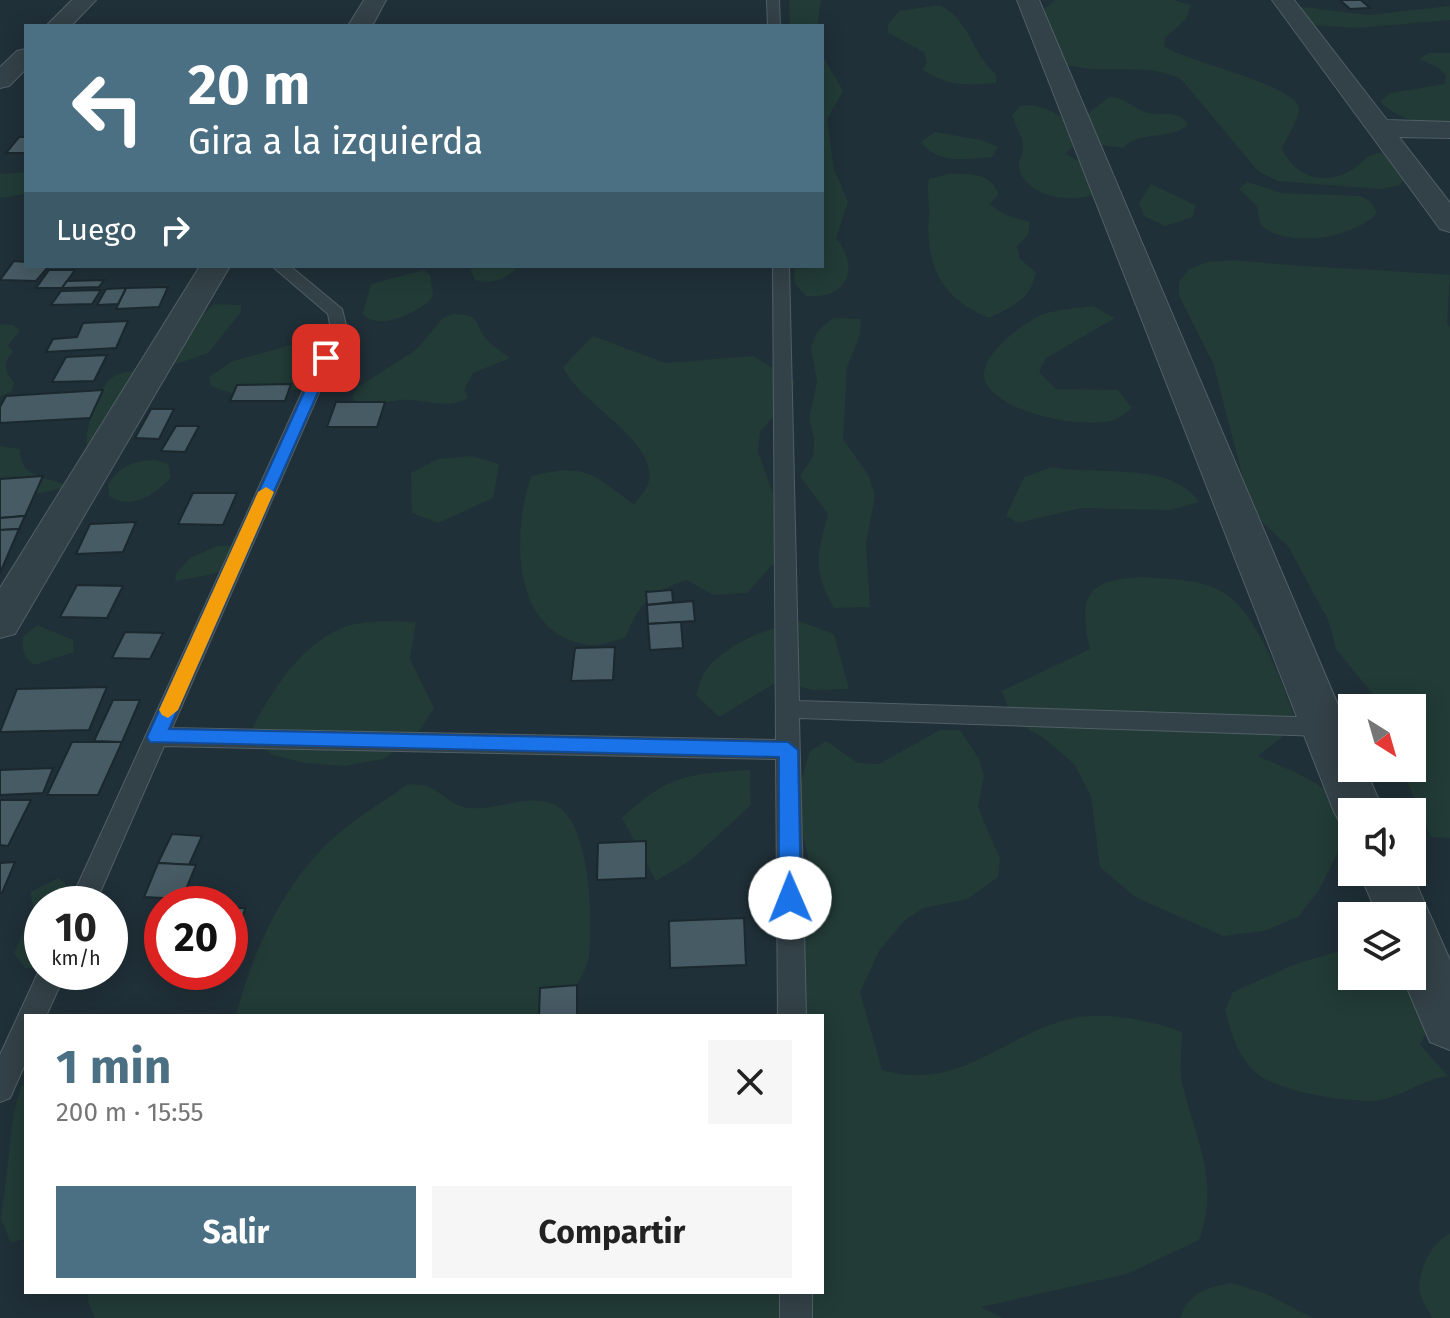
<!DOCTYPE html>
<html lang="es">
<meta charset="utf-8">
<style>
body{margin:0;font-family:"Fira Sans",sans-serif;background:#f6f6f6;color:#222;height:100vh;display:flex;flex-direction:column;font-size:30px;white-space:nowrap}
*{box-sizing:border-box;margin:0}
p{font-size:26px;color:#767676}
.icon{flex:none;width:44px;height:44px;fill:none;stroke:currentColor;stroke-width:2;stroke-linecap:round;stroke-linejoin:round}
.map{position:relative;flex:1;overflow:hidden}
.details{position:absolute;left:24px;top:1014px;width:800px;height:280px;display:flex;flex-direction:column;background:#fff;border-radius:0px;box-shadow:0 4px 20px #0003}
.details>*{flex:none}
.guide{position:absolute;left:24px;top:24px;width:800px;height:244px;border-radius:0px;box-shadow:0 4px 20px #0003;background:#4b7083;color:#fff;overflow:hidden}
.needle{width:52px;rotate:143deg}
.fabs{position:absolute;left:1338px;top:694px;display:grid;gap:16px}
.fabs a{display:grid;place-items:center;width:88px;height:88px;border-radius:0px;background:#fff;box-shadow:0 4px 20px #0003;font-size:40px}
.speed{position:absolute;left:24px;top:886px;display:flex;gap:16px;font-size:40px;font-weight:700;text-align:center}
.speed>*{display:grid;place-content:center;width:104px;height:104px;border-radius:50%;background:#fff;box-shadow:0 4px 20px #0003;line-height:1}
.speed small{font-size:20px;font-weight:400}
.speed .limit{border:12px solid #d22;background:#fff;color:#111}
.pin{position:absolute;display:grid;place-items:center;width:68px;height:68px;color:#fff;margin:-34px;border-radius:16px;box-shadow:0 4px 12px #0006}
.me{position:absolute;width:88px;margin:-44px;rotate:359deg;stroke-linejoin:round;filter:drop-shadow(0 0 6px #0008)}
.turn{display:flex;align-items:center;gap:28px;height:168px;padding:0 32px;font-size:36px}
.turn .icon{width:104px;height:104px;stroke-width:2.5}
.turn b{display:block;font-size:56px;line-height:68px}
.then{display:flex;align-items:center;height:76px;padding:0 32px;background:#0003;gap:16px;font-size:30px}
.round{display:grid;place-items:center;flex:none;width:84px;height:84px;border-radius:0px;background:#f6f6f6}
.headline{display:flex;align-items:center;justify-content:space-between;height:136px;padding:0 32px}
h1{font-size:48px;font-weight:700;line-height:60px;color:#4b7083}
.button{display:flex;gap:16px;margin-top:auto;padding:16px 32px}
.button a{flex:1;height:92px;border-radius:0px;background:#4b7083;color:#fff;font-size:32px;font-weight:700;line-height:92px;text-align:center}
.button a+a{background:#f6f6f6;color:#222}
.map>svg:first-child{display:block}
.green{fill:#223b36}
.building{fill:#475b64;stroke:#1b282e;stroke-width:2}
.lines{fill:none;stroke-linecap:round;stroke-linejoin:round}
.lane-casing{stroke:#515f66;stroke-width:2}
.street-casing{stroke:#515f66;stroke-width:2}
.lane{fill:#334248;fill-rule:evenodd}
.street{fill:#334248;fill-rule:evenodd}
.route{fill:#1a73e8;stroke:#114b97;stroke-width:2}
.slow{fill:#f59e0b}
</style>
<div class="map">
<svg width="1450" height="1318" viewBox="0 0 1450 1318">
<rect width="100%" height="100%" fill="#203038"/>
<g class="green">
<polygon points="789,0 821,0 817,26 790,26"/>
<path d="M1055 0H1173L1191 5 1186 19 1165 38 1164 46C1186 62 1298 85 1299 109 1299 119 1286 139 1282 149 1295 176 1323 186 1350 171 1359 167 1363 157 1375 154 1391 149 1402 154 1417 159V169L1398 186 1378 189 1278 181 1258 171 1181 79C1145 61 1102 76 1063 64L1038 15Z"/>
<path d="M939 5C970 19 971 53 996 74V83C969 86 946 86 923 70L927 62 924 52 888 33V25L899 11Z"/>
<polygon points="1450,6 1450,20 1357,28 1296,24 1289,10 1303,7 1369,15"/>
<path d="M1429 53H1450V127C1425 123 1397 121 1380 101L1391 93 1445 84 1446 75 1437 67 1419 59Z"/>
<path d="M822 55 843 91 827 119 834 169 848 202 836 238C861 269 847 300 806 296L794 282 795 266H822Z"/>
<path d="M1109 97C1126 97 1131 107 1145 112 1160 117 1179 108 1188 125 1169 141 1139 130 1123 148L1100 145 1086 115Z"/>
<path d="M1031 105C1051 108 1072 120 1077 141L1066 154 1093 169 1099 192C1078 204 1033 199 1021 174 1015 163 1024 155 1023 144 1022 135 1014 124 1012 115L1020 106Z"/>
<path d="M935 132 981 140 998 147 992 157C967 160 937 164 921 142Z"/>
<polygon points="26,172 26,194 0,198 0,174"/>
<path d="M949 174C971 174 989 172 999 194L989 204 1006 215 1030 222 1028 235 1017 246 1020 259 1036 272C1031 300 1013 306 989 318 942 299 925 266 929 216 930 203 926 193 929 179Z"/>
<path d="M1247 182 1282 193 1360 196 1370 201 1377 213C1355 238 1286 250 1260 224L1257 206 1239 189Z"/>
<polygon points="1151,184 1195,205 1193,217 1165,226 1144,216 1139,203"/>
<path d="M1235 260C1307 268 1378 269 1450 275L1447 323 1450 327V838L1431 837 1401 768H1412V708H1384L1336 649 1329 622 1288 546 1263 523 1249 501 1213 363 1179 296V282L1189 269 1208 262Z"/>
<path d="M469 266H519C506 279 493 285 475 280Z"/>
<path d="M424 270 430 275 433 295 429 302C412 313 380 332 363 314L371 284Z"/>
<polygon points="214,304 241,305 241,312 208,353 168,367 183,334"/>
<path d="M1093 306 1115 318 1046 358 1039 372 1056 389 1118 390 1132 408C1126 413 1119 419 1111 421 1081 428 1002 414 986 383 973 360 1024 321 1044 314 1059 309 1078 308 1093 306Z"/>
<path d="M454 314C484 315 473 325 488 341 494 347 502 352 510 358L473 373 464 390 468 398C445 411 425 398 400 400 384 402 372 407 356 405L352 396 358 387 417 349 443 318Z"/>
<path d="M833 318 861 319 860 335 847 367 843 439 869 476 875 496 866 544 870 607 834 608C812 569 817 555 828 514L800 476 813 457 814 438 809 419 817 382 811 347 818 331Z"/>
<path d="M0 324 13 325 20 330 8 346 13 352C2 364 5 370 14 383L12 391 0 397Z"/>
<path d="M593 336 665 363 753 356 795 382 788 399 760 432 758 452 773 493 775 514 785 551 747 593 714 595 686 580C650 593 639 603 625 638 615 640 599 647 589 645 510 634 512 533 531 476 585 463 593 473 634 505 638 499 645 491 648 484 662 443 579 404 563 367Z"/>
<polygon points="294,344 320,350 328,356 308,389 234,394 211,386 209,377 233,361"/>
<path d="M134 371V388L101 448 87 446C83 432 99 390 110 379 117 373 125 372 134 371Z"/>
<path d="M0 446 20 449C20 480 46 475 70 487L35 494 0 487Z"/>
<polygon points="472,456 499,464 493,498 438,523 412,513 411,473 438,459"/>
<path d="M156 460 168 464 171 477C157 494 130 511 109 496L108 485C120 465 133 461 156 460Z"/>
<path d="M1052 467C1095 476 1171 460 1199 502L1170 510 1081 508 1018 523 1006 516 1024 477Z"/>
<polygon points="217,546 236,546 230,567 213,574 176,581 175,575 190,558"/>
<path d="M1144 577C1167 579 1195 579 1217 589 1259 609 1280 683 1298 724L1258 756 1299 774 1337 796 1349 830 1319 890 1298 917 1264 931 1223 936 1135 897 1100 867 1091 796 1074 764 1045 739 1012 719 1002 691 1090 649C1077 594 1088 579 1144 577Z"/>
<path d="M380 621 416 622 410 659 434 708 415 737 383 759 344 766 305 763 270 754 251 731C271 692 300 645 342 628 353 623 368 623 380 621Z"/>
<path d="M799 621 834 634 849 689 814 690 777 682 719 717 696 695C699 686 702 673 709 666 732 641 768 629 799 621Z"/>
<path d="M37 625 73 640 74 652 34 665C23 658 22 649 23 637Z"/>
<path d="M940 730H960L979 759 984 776 978 807 1000 859 998 877 968 899 924 908 906 919 879 951 860 992 882 1070C961 1093 1002 1034 1073 1018 1103 1011 1154 1021 1182 1032 1182 1048 1179 1067 1182 1082 1195 1140 1221 1179 1199 1240L1127 1274 981 1307 1002 1318H95L88 1302 89 1292H822V1016H778L785 934 800 906 808 856 795 800 810 751 826 741 858 763 879 764Z"/>
<path d="M750 770 751 805 691 860 656 881 622 818C669 774 689 774 750 770Z"/>
<path d="M408 784C413 785 421 784 426 786 440 790 451 806 469 808 497 811 525 793 553 804 591 819 593 920 589 956 586 975 567 999 558 1016H236C251 955 282 887 328 843 351 820 382 803 408 784Z"/>
<polygon points="59,878 72,891 76,904 42,904 42,968 25,968 14,953 34,910 30,892"/>
<path d="M1352 947V976H1412L1438 1010 1420 1045 1448 1076C1422 1080 1408 1093 1385 1099 1358 1106 1281 1092 1259 1075 1239 1060 1231 1033 1225 1010L1233 992 1293 965Z"/>
<polygon points="26,1084 26,1239 11,1242 1,1220 14,1112 21,1086"/>
<path d="M1450 1233V1318H1432C1428 1309 1419 1297 1419 1288 1420 1266 1432 1243 1450 1233Z"/>
<path d="M1232 1283 1264 1293 1313 1318H1180C1187 1294 1209 1286 1232 1283Z"/>
</g>
<g class="building">
<polygon points="1340,0 1361,0 1370,8 1350,9"/>
<polygon points="19,137 26,137 26,153 6,153"/>
<polygon points="14,261 26,262 26,266 49,266 36,281 0,280"/>
<polygon points="49,270 75,270 62,288 36,288"/>
<polygon points="104,280 99,287 62,288 67,281"/>
<polygon points="168,287 159,307 116,309 126,288"/>
<polygon points="126,288 118,304 97,305 106,289"/>
<polygon points="101,290 92,304 51,305 61,291"/>
<polygon points="128,321 116,348 46,352 53,339 77,337 83,323"/>
<polygon points="107,355 94,381 52,382 66,357"/>
<polygon points="291,384 285,401 230,401 237,385"/>
<polygon points="103,390 90,418 0,423 0,407 6,396"/>
<polygon points="336,402 385,402 377,427 327,427"/>
<polygon points="151,409 174,409 159,439 135,438"/>
<polygon points="176,426 199,426 185,452 161,451"/>
<polygon points="43,476 25,516 0,518 0,479"/>
<polygon points="193,493 237,493 223,525 178,524"/>
<polygon points="25,516 19,529 0,530 0,518"/>
<polygon points="136,522 123,552 76,554 90,524"/>
<polygon points="19,529 0,573 0,530"/>
<polygon points="77,585 123,586 107,618 60,617"/>
<polygon points="672,590 673,602 647,605 646,592"/>
<polygon points="693,601 695,621 648,624 647,605"/>
<polygon points="681,622 683,648 650,650 648,624"/>
<polygon points="125,632 163,633 150,659 112,658"/>
<polygon points="615,647 613,680 571,681 575,648"/>
<polygon points="107,687 89,730 0,732 17,689"/>
<polygon points="113,700 140,700 122,742 94,741"/>
<polygon points="72,742 122,742 98,795 47,795"/>
<polygon points="53,768 43,793 0,795 0,770"/>
<polygon points="0,800 31,800 8,846 0,845"/>
<polygon points="172,834 202,836 189,865 158,863"/>
<polygon points="646,841 646,878 597,880 598,843"/>
<polygon points="15,862 2,893 0,893 0,863"/>
<polygon points="158,863 196,865 182,899 144,897"/>
<polygon points="230,908 245,908 236,946 230,946"/>
<polygon points="159,912 162,949 147,950"/>
<polygon points="744,918 746,965 670,968 669,921"/>
<polygon points="577,985 577,1016 539,1016 540,988"/>
</g>
<g class="lines">
<defs>
<g id="lane">
<polygon points="767,0 779,0 780,26 768,26"/>
<polygon points="272,266 290,266 342,309 347,329 172,728 776,740 773,266 789,266 799,701 1323,718 1331,721 1335,727 1331,733 1323,736 799,718 806,1016 778,1016 776,759 164,746 95,904 69,904 331,329 328,314"/>
<polygon points="42,964 42,972 66,972 46,1016 26,1016 26,1062 10,1098 0,1102 0,1055"/>
<rect x="780" y="1292" width="32" height="26"/>
</g>
<g id="street">
<polygon points="72,0 96,0 71,26 46,26"/>
<polygon points="364,0 386,0 372,26 348,26"/>
<polygon points="1017,0 1039,0 1352,738 1352,768 1365,768 1384,812 1352,812 1352,830 1342,826 1334,812"/>
<polygon points="1272,0 1294,0 1387,120 1450,122 1450,138 1399,137 1450,203 1450,232 1440,229"/>
<polygon points="26,49 26,69 9,86 0,88 0,67 17,51"/>
<polygon points="200,266 230,266 15,634 0,638 0,588"/>
<polygon points="1359,872 1411,872 1450,960 1450,1050 1430,1042 1402,976 1412,976 1412,916 1378,916"/>
</g>
</defs>
<use href="#lane" class="lane-casing"/>
<use href="#street" class="street-casing"/>
<use href="#lane" class="lane"/>
<use href="#street" class="street"/>
</g>
<polygon class="route" points="321,355 333,358 169,729 788,742 798,750 801,898 798,904 783,904 779,898 779,757 150,742 147,737"/>
<polygon class="slow" points="266,487 274,492 178,710 168,718 162,715 159,710 258,492"/>
</svg>
<div class="fabs">
<a><svg class="needle" viewBox="-14 -14 28 28"><path d="M0-13l5 13h-10z" fill="#e53935"/><path d="M0 13l5-13h-10z" fill="#767676"/></svg></a>
<a><svg class="icon" aria-label="sound" viewBox="0 0 24 24"><path d="M4 9h4l5-4v14l-5-4H4zM17 9q2 3 0 6"/></svg></a>
<a><svg class="icon" aria-label="layers" viewBox="0 0 24 24"><path d="M12 4l9 5-9 5-9-5zM3 14l9 5 9-5"/></svg></a>
</div>
<div class="speed"><div>10<small>km/h</small></div><div class="limit">20</div></div>
<div class="pin" style="left:326px;top:358px;background:#d93025"><svg class="icon" aria-label="arrive" viewBox="0 0 24 24"><path d="M6 21V4h12l-3 4 3 4H6"/></svg></div>
<svg class="me" style="left:790px;top:898px" viewBox="-20 -20 40 40"><circle r="19" fill="#fff"/><path d="M0-13L10 11 0 6-10 11z" fill="#1a73e8"/></svg>
<div class="guide">
<div class="turn"><svg class="icon" aria-label="left" viewBox="0 0 24 24"><path d="M17 20v-9H6M10 6l-5 5 5 5"/></svg><div><b>20 m</b>Gira a la izquierda</div></div>
<div class="then">Luego<svg class="icon" aria-label="right" viewBox="0 0 24 24"><path d="M7 20v-9h11M14 6l5 5-5 5"/></svg></div>
</div>
<section class="details">
<div class="headline"><div><h1>1 min</h1><p>200 m · 15:55</p></div><a class="round"><svg class="icon" aria-label="close" viewBox="0 0 24 24"><path d="M6 6l12 12M18 6L6 18"/></svg></a></div>
<div class="button"><a>Salir</a><a>Compartir</a></div>
</section>
</div>
